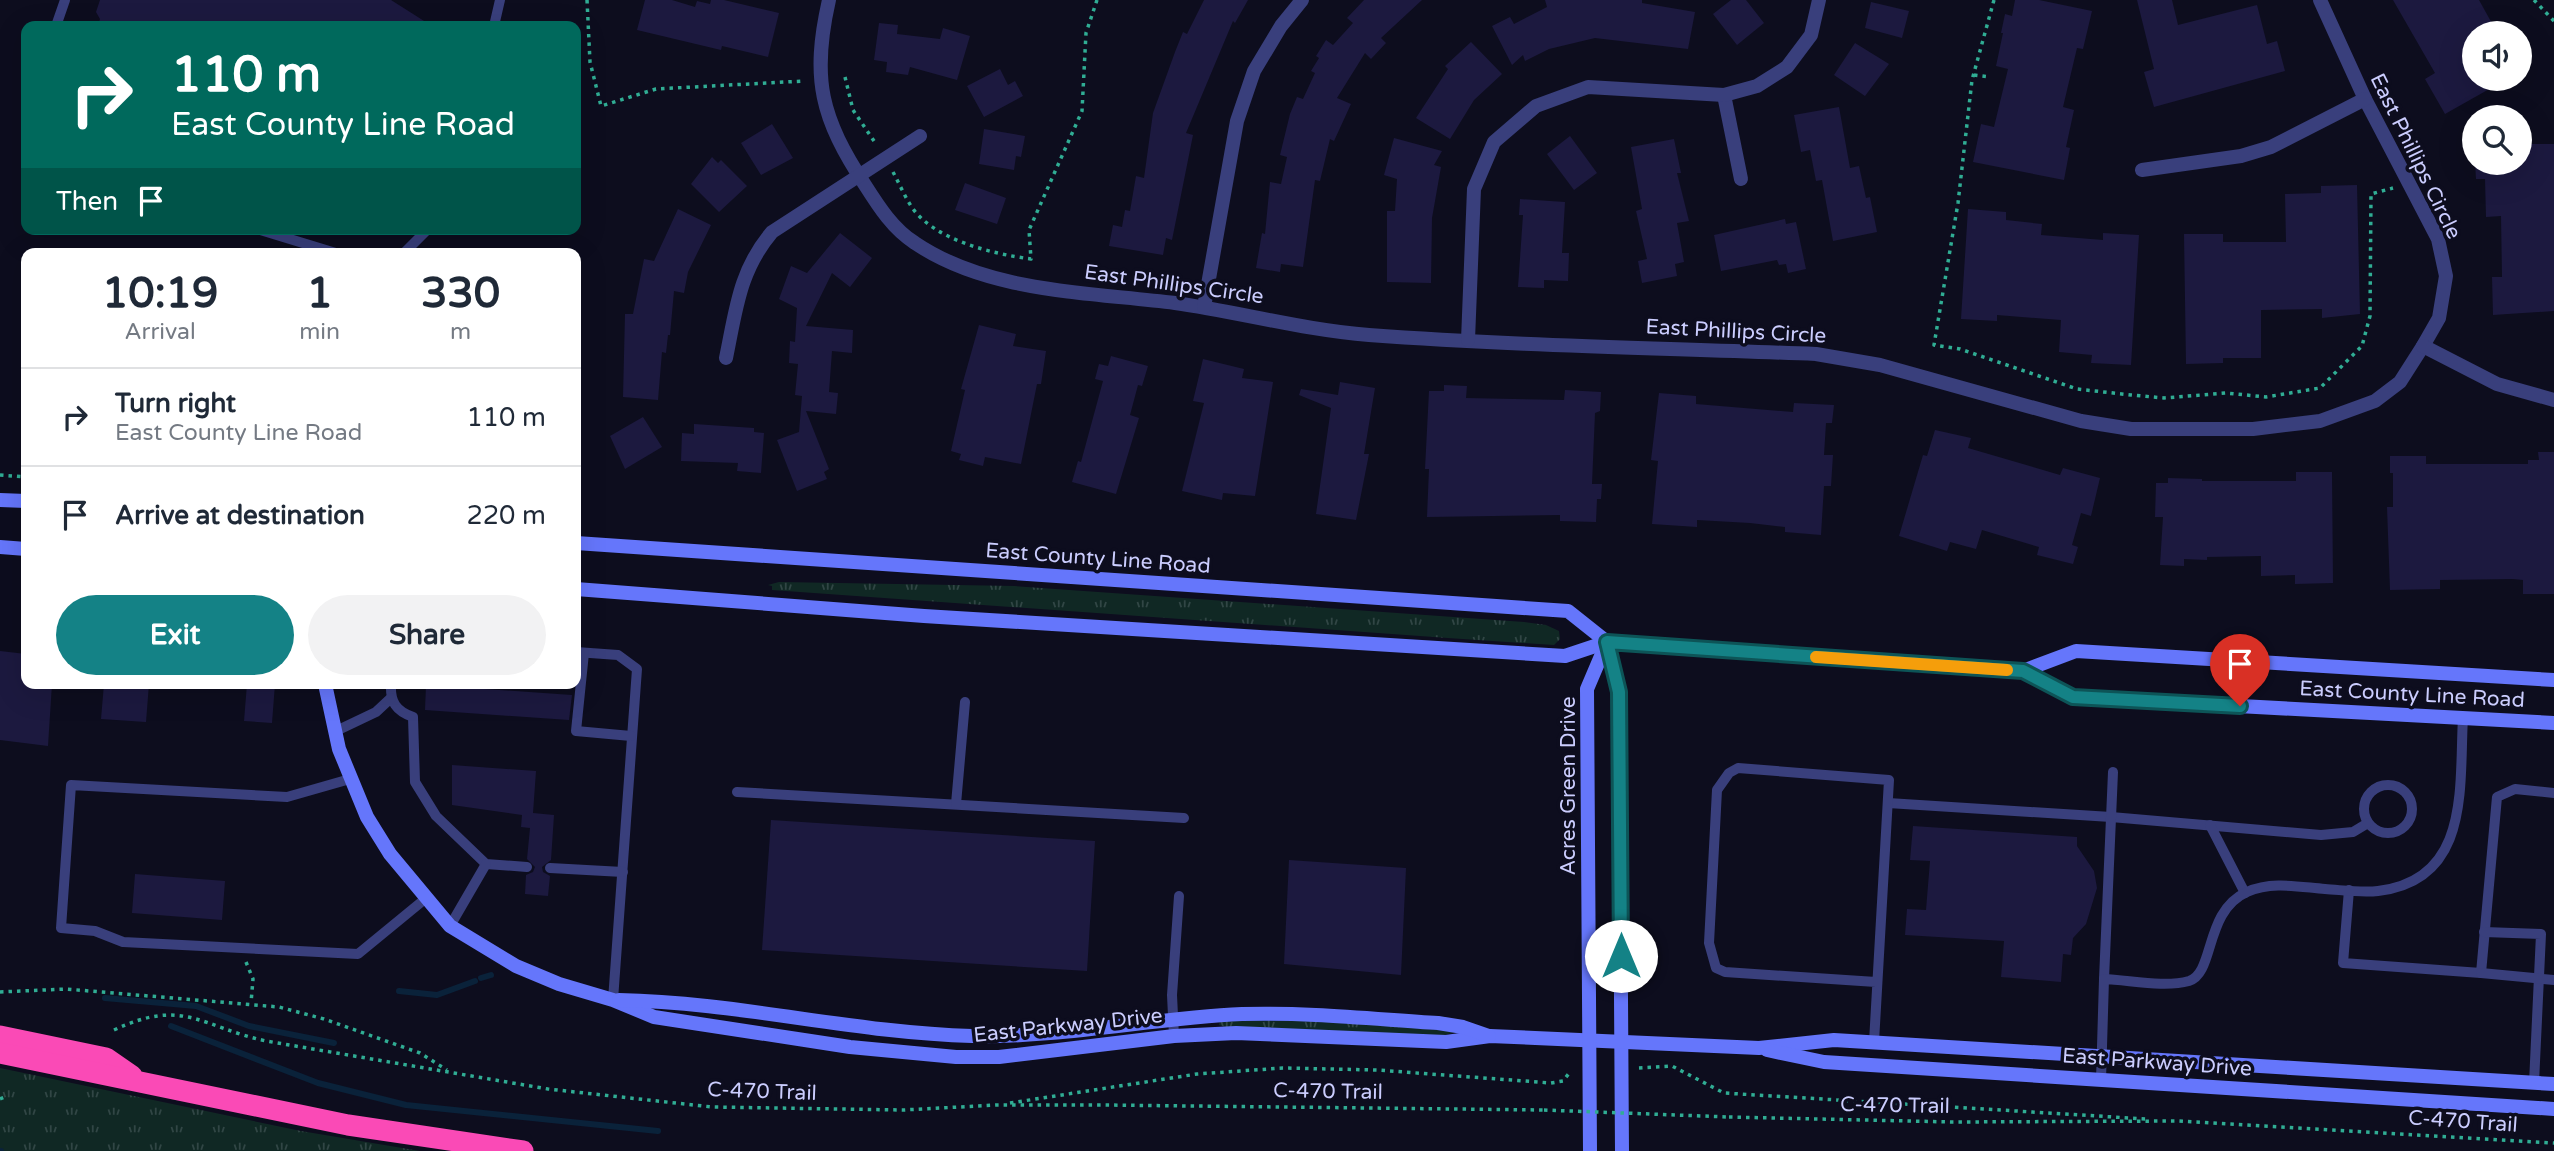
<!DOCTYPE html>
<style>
body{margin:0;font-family:"Varela Round",sans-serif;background:#f2f2f3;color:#1f2937;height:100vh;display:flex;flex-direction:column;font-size:26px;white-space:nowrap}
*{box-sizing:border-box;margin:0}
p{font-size:23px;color:#747a83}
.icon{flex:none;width:38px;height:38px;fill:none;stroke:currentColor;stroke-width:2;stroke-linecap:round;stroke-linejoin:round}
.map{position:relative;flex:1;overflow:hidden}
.panel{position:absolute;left:21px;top:248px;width:560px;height:441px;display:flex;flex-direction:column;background:#fff;border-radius:14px;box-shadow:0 7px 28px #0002}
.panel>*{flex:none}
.guide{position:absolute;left:21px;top:21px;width:560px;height:214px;border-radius:14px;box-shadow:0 7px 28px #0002;background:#00695c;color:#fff;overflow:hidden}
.fabs{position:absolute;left:2462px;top:21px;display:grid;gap:14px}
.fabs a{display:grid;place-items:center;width:70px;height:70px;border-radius:50%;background:#fff;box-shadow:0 7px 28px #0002;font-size:35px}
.pin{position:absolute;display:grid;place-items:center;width:60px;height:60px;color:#fff;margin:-72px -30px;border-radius:50% 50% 50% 0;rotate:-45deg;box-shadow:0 0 7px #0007}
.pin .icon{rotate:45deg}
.me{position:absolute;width:77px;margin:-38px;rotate:0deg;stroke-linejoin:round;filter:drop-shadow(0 0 5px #0008)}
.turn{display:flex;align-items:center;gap:24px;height:147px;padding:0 35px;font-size:32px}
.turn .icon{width:91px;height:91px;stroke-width:2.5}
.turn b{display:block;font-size:49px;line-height:60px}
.then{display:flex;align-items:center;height:66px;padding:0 35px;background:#0003;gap:14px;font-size:26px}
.eta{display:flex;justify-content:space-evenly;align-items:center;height:119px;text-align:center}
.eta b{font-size:42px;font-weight:700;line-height:49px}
.button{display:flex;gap:14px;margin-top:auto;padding:14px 35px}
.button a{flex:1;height:80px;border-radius:42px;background:#148286;color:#fff;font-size:28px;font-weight:700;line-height:80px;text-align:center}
.button a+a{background:#f2f2f3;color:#1f2937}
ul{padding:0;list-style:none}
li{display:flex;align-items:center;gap:21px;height:98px;padding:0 35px;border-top:2px solid #e0e1e3}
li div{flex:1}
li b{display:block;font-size:26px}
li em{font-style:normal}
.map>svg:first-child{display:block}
.grass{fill:url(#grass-tufts)}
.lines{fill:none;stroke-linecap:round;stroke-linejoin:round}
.stream{stroke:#0a223a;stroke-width:6}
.building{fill:#1c193f}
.path{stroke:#30ad94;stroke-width:3.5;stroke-dasharray:3.5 5;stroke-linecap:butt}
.lane{stroke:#393f7c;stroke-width:10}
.street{stroke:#393f7c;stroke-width:14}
.secondary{stroke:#6576fb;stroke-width:14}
.highway{stroke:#fa4ab6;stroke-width:21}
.path-bridge{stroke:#30ad94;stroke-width:3.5;stroke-dasharray:3.5 5;stroke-linecap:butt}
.route-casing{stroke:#0d5457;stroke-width:18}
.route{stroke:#148286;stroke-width:12}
.slow{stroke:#f59e0b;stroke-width:12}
.labels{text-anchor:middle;stroke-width:7;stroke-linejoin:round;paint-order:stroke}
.street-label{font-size:21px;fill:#cbcdfe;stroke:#0d0d1e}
</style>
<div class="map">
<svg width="2554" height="1151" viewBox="0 0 2554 1151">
<defs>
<pattern id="grass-tufts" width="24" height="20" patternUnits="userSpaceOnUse" patternTransform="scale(1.75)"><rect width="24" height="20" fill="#102824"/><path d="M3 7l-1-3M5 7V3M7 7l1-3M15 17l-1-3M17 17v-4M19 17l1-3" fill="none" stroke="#314645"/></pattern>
</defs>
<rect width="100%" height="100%" fill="#0d0d1e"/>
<g class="grass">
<polygon points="779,582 1014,586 1524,622 1546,625 1559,631 1560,639 1554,645 1448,638 772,590 772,586 768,585"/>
<polygon points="1220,1019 1350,1021 1456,1032 1444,1035 1233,1029 1219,1025"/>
<polygon points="0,1068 301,1131 420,1151 0,1151"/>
</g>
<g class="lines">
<g class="stream">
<polyline points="481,978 491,975"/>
<polyline points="399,991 437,995 475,981"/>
<polyline points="105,998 196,1006 249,1026 334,1043"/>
<polyline points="171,1026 318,1083 406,1105 658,1131"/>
<polyline points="0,1151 1,1151"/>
</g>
</g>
<g class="building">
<polygon points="100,0 391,0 432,26 98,26 100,19 96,12"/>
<polygon points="645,0 672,0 695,7 697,1 710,4 711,0 724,0 779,13 768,57 722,46 721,50 637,30"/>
<polygon points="1204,0 1248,0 1235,23 1233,21 1186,133 1193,135 1172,240 1166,238 1163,255 1109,246 1113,225 1122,227 1125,210 1130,211 1136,176 1144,178 1153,113 1175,52 1183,32 1187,34"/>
<polygon points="1364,0 1422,0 1381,38 1386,43 1371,59 1365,53 1337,98 1351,104 1334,141 1330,139 1320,181 1315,180 1303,267 1281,264 1280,272 1256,268 1262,233 1265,234 1270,182 1281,184 1287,157 1280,155 1290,114 1297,97 1303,99 1315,73 1311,71 1319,58 1316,56 1326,40 1333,45 1353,23 1347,18"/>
<polygon points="1545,0 1642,0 1642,3 1695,12 1688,49 1595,38 1549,49 1525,61 1523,55 1512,65 1492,26 1510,17 1514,24 1547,7"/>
<polygon points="1731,0 1746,0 1764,23 1737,45 1713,14"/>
<polygon points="2015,0 2039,0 2092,11 2083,49 2077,48 2063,107 2074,110 2066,147 2070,148 2064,180 1973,162 1981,124 1994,127 2008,69 1996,66 2003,33 2001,33 2005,14 2012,16"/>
<polygon points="2137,0 2172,0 2178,25 2257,5 2267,44 2277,41 2285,71 2154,107 2144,72 2154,69"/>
<polygon points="2393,0 2479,0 2494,27 2484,33 2474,33 2474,79 2507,79 2445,114 2425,79 2435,73"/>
<polygon points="1871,2 1909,11 1902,38 1865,28"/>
<polygon points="879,23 898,25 897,34 940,39 943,28 970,36 957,80 910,67 908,75 886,72 887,62 874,60"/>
<polygon points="1471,42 1502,74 1474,100 1450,139 1416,118 1448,69 1445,66"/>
<polygon points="1855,43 1889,64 1865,96 1834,75"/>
<polygon points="1000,69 1008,85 1015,81 1023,96 984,117 967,86"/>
<polygon points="1839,107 1850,168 1859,166 1866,198 1870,197 1877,232 1833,241 1822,180 1816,181 1810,150 1801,152 1794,115"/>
<polygon points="772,124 793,158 761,175 741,143"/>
<polygon points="984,129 1025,136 1021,157 1016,156 1014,170 979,164"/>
<polygon points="1570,136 1597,173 1574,190 1547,154"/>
<polygon points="1394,138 1442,151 1434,165 1441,167 1432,218 1431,283 1387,282 1387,211 1395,211 1397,179 1384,175"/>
<polygon points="1674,139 1681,173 1677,173 1689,221 1677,223 1684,262 1675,264 1677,276 1642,283 1638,261 1647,259 1636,211 1642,209 1631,147"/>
<polygon points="2520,144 2554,144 2554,311 2493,315 2492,277 2502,277 2501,216 2486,217 2485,179 2476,179 2475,163 2520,163"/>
<polygon points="712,157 718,163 721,160 747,186 719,212 691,184"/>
<polygon points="965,183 1006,198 997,224 955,210"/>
<polygon points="2357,185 2360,314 2322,318 2322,309 2261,310 2261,358 2223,358 2223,363 2186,364 2184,234 2223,234 2223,242 2286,242 2285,194 2321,193 2321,186"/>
<polygon points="1520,199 1565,202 1562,253 1569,253 1568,281 1544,280 1544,288 1518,287 1523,215 1519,215"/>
<polygon points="678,209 711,225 688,272 684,293 674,291 670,335 668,335 666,353 662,352 658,400 623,397 625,314 633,314 644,259 654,261"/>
<polygon points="1968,209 2006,212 2006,220 2042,224 2041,235 2103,240 2103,233 2139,235 2131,365 2091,363 2092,355 2059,352 2061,320 1997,315 1997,321 1961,319"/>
<polygon points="1785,219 1786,224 1796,222 1806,269 1788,273 1786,264 1779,265 1777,260 1721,271 1714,235"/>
<polygon points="840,233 872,258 850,287 832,273 806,326 853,330 852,353 832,351 829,392 838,393 836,414 806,411 829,469 824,472 827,479 797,491 777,440 799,432 802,396 795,395 798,364 789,363 790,341 795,342 797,308 779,299 791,266 807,273"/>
<polygon points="979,325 1016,334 1013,346 1046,351 1041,384 1037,384 1021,464 985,457 983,466 959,460 961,454 951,451 965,390 961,389"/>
<polygon points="1111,356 1148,366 1142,386 1138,385 1130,415 1139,418 1116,494 1072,482 1078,461 1081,462 1103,381 1095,379 1099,364 1108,366"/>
<polygon points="1203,359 1244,369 1242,378 1273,382 1255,496 1223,493 1222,500 1182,491 1204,403 1193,401"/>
<polygon points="1340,382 1375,388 1364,454 1369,454 1356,520 1316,514 1331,408 1299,395 1301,389 1338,395"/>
<polygon points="1444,385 1467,386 1466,398 1564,400 1565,390 1601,392 1600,411 1595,413 1592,484 1602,484 1601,499 1597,499 1596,522 1560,521 1560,515 1427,517 1429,469 1425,469 1429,391 1444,391"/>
<polygon points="1659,393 1696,396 1696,404 1793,412 1794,403 1834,405 1832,423 1826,423 1824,455 1833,455 1831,486 1824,486 1821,535 1785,532 1785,527 1750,523 1697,520 1697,527 1652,524 1658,461 1651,460"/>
<polygon points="643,417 662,447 625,469 610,436"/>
<polygon points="694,424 754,428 754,432 764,433 761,473 737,471 738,463 681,461 682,433 694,434"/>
<polygon points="1935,430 1971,438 1968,448 2060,475 2063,468 2100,478 2091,516 2081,513 2072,545 2078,547 2073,564 2037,555 2039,547 1982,530 1976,549 1950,542 1947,551 1899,536 1923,455 1927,456"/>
<polygon points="2538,452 2554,452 2554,594 2523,594 2523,580 2513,579 2440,580 2440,589 2390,590 2387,507 2393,507 2393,473 2390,473 2390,456 2426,456 2426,464 2528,464 2528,460 2539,460"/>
<polygon points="2296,472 2332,472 2333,583 2295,584 2295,575 2261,576 2261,556 2207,557 2207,560 2184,559 2184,566 2160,565 2163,517 2155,517 2156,483 2168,483 2168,478 2202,479 2202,481 2296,481"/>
<polygon points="0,651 26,654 26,684 52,684 48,746 0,740"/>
<polygon points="104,684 149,684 146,722 101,719"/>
<polygon points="247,684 275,684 272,723 244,721"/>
<polygon points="426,685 572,695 569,720 425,710"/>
<polygon points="452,765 536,771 533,813 554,815 551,860 542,867 543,872 550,876 548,896 525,894 526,875 533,872 535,867 527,859 530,828 521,827 522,815 452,805"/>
<polygon points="771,820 1095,841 1087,971 762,950"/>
<polygon points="1913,826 2077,837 2077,846 2094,871 2097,888 2086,924 2073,938 2071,955 2063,954 2061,982 2001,977 2004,941 1905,935 1907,909 1926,910 1930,861 1910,860"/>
<polygon points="1289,860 1406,868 1401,975 1284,964"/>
<polygon points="135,874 225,881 222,920 132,913"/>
</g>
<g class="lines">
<g class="path">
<polyline points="587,0 590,62 601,106 656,89 804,81"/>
<polyline points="1994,0 1972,80 1958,203 1934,345 1960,349 2077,389 2131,395 2164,398 2226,393 2266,397 2320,388 2362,346 2370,316 2371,194 2393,188"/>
<polyline points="2534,0 2554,21"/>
<polyline points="1974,75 1990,77"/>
<polyline points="845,77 853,110 876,144"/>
<path d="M893 172C899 183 904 195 911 206 933 240 993 254 1031 259L1029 230 1082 111 1086 33 1097 0"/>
<polyline points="0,475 26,477"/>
<polyline points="246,962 253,979 251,1003"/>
<polyline points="0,992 66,989 279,1007 324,1019 420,1053 447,1070"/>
<path d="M114 1030C184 997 201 1027 266 1041L548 1089 712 1107 903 1110 997 1105H1105L1544 1110"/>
<polyline points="1639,1068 1672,1066 1724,1093 2146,1119"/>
<polyline points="0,1099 5,1097"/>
<polyline points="1010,1103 1197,1074 1283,1068 1377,1070 1551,1083 1563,1081 1570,1072"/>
<polyline points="1729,1117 1953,1122 2179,1121 2554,1143"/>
</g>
<g class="lane">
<polyline points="56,26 65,0"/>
<polyline points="494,26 500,0"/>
<polyline points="257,229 339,254"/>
<polyline points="403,254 428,229"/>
<polyline points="576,652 618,655 637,669 613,1000"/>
<polyline points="584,653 576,731 631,736"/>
<path d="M391 684C390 702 396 711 413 717L415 782 436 816 486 864 527 867"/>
<polyline points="334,732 376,712 391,698"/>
<polyline points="350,779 287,797 71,785 61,928 95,931 123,942 358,954 425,899"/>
<circle cx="2388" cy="809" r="24"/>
<polyline points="737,792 1184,818"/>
<polyline points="1888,803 2111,817 2321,835 2353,832 2368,823"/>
<polyline points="956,804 965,702"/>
<polyline points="2210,825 2245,893"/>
<polyline points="550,868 623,872"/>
<polyline points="2349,890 2343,963 2481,973 2497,797 2515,789 2554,793"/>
<polyline points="450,926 486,864"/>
<polyline points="2484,932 2541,934 2534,1083"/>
<polyline points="2481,973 2554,980"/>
<polyline points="2104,979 2113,772"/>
<polyline points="1174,1036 1172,995 1179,896"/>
<polyline points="1874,1042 1889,780 1738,768 1729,773 1717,790 1709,943 1716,968 1725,972 1876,982"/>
<path d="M2101 1080 2104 979C2130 980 2164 988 2189 981 2215 973 2204 911 2247 892 2272 881 2299 887 2325 889 2342 890 2361 893 2378 891 2471 880 2459 787 2463 717"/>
</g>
<g class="street">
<path d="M829 0C811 79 821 118 865 185 879 207 893 229 915 243 989 293 1089 292 1175 303 1239 312 1304 330 1369 335 1518 346 1667 348 1816 354L1880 365 2081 421 2131 429H2253L2320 421 2375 401 2400 382 2423 346 2439 318 2446 276 2438 239 2365 99 2320 0"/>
<polyline points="1724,95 1741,179"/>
<polyline points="2142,170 2241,156 2271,147 2365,99"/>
<polyline points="1204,307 1237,121 1254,71 1281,26 1302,0"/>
<polyline points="1468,340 1474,189 1494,142 1536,106 1588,87 1724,95 1757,86 1787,67 1811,35 1819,0"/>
<polyline points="2423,346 2497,384 2554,400"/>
<path d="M726 358C736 310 739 271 772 232L920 136"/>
</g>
<g class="secondary">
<polyline points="0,500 26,501"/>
<polyline points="576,543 1568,611 1607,642"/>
<polyline points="0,547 26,549"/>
<polyline points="576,589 924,616 1565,656 1607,642 2023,671 2073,697 2554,723"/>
<polyline points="1607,642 1619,692 1622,1151"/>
<polyline points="2023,671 2076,651 2554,680"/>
<polyline points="325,684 339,749 367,817 390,854 450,926 516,966 559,984 613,1000 654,1017 850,1047 956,1057 999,1057 1174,1036 1236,1033 1446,1042 1490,1036 1759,1048 1834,1040 2554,1084"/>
<path d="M619 1000C737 1002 854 1033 972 1036 1062 1038 1152 1018 1242 1014 1307 1012 1373 1019 1438 1023L1463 1027 1489 1036"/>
<polyline points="1767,1050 1824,1062 2554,1109"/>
<polyline points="1590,1151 1587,689 1607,642"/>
</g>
<g class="highway">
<polyline points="0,1036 106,1058 132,1076"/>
<polyline points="0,1053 348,1125 523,1151"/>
</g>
<polyline class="path-bridge" points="1544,1110 1729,1117"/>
</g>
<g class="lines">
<defs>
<polyline id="route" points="1621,956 1619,692 1607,642 2023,671 2073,697 2240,706"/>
</defs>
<use href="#route" class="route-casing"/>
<use href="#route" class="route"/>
<polyline class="slow" points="1816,657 2007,670"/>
</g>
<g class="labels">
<g class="street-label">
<text transform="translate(2416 156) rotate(64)" y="7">East Phillips Circle</text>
<text transform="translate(1174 284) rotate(8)" y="7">East Phillips Circle</text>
<text transform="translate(1736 331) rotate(3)" y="7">East Phillips Circle</text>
<text transform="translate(1098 558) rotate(4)" y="7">East County Line Road</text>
<text transform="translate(2412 694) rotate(3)" y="7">East County Line Road</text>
<text transform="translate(1568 786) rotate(-90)" y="7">Acres Green Drive</text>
<text transform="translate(1068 1025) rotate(-6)" y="7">East Parkway Drive</text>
<text transform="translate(2157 1062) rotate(4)" y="7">East Parkway Drive</text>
<text transform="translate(762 1091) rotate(2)" y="7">C-470 Trail</text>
<text transform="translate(1328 1091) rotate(1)" y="7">C-470 Trail</text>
<text transform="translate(1895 1105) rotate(1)" y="7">C-470 Trail</text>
<text transform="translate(2463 1121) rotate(4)" y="7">C-470 Trail</text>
</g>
</g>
</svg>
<div class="fabs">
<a><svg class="icon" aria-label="sound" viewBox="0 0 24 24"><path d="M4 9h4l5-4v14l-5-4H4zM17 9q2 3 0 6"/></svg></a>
<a><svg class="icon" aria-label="search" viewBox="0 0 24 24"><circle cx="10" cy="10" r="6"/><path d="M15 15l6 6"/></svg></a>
</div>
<div class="pin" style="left:2240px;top:706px;background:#d93025"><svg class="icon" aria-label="arrive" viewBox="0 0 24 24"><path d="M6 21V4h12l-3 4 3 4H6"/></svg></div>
<svg class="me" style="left:1621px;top:956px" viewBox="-20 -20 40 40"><circle r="19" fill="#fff"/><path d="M0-13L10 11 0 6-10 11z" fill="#148286"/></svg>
<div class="guide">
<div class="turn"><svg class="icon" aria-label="right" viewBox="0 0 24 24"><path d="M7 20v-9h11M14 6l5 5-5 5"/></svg><div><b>110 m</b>East County Line Road</div></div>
<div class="then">Then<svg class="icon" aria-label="arrive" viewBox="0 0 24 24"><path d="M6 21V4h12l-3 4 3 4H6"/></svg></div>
</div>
<section class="panel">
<div class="eta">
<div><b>10:19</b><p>Arrival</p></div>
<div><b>1</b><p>min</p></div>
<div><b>330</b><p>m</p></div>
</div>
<ul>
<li><svg class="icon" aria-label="right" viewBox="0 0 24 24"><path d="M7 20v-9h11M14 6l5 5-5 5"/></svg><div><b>Turn right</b><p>East County Line Road</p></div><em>110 m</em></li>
<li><svg class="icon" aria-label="arrive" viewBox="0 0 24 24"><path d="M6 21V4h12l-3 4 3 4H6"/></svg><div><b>Arrive at destination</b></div><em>220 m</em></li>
</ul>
<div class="button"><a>Exit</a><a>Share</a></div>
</section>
</div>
